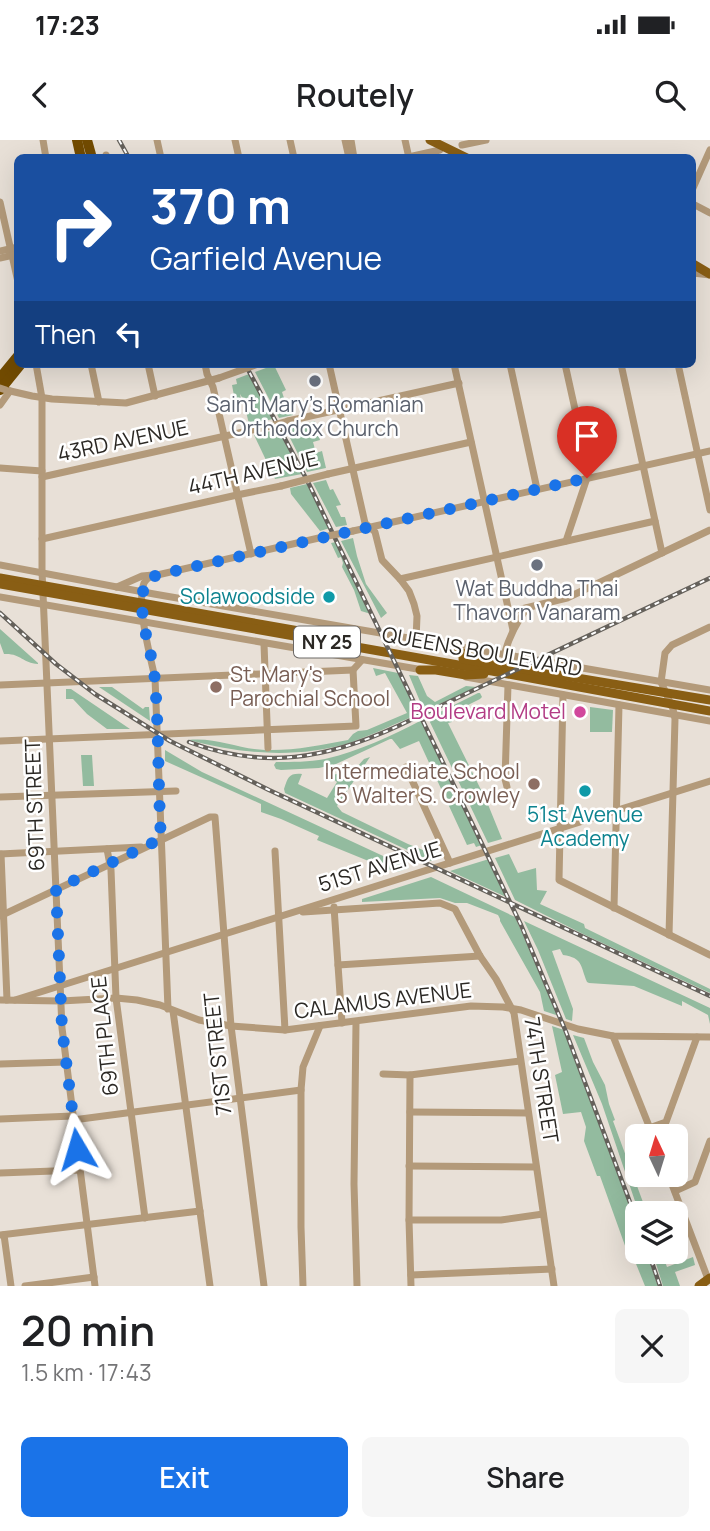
<!DOCTYPE html>
<meta charset="utf-8">
<style>
body{margin:0;font-family:Manrope,sans-serif;background:#f6f6f6;color:#202124;height:100vh;display:flex;flex-direction:column;font-size:26px;white-space:nowrap}
*{box-sizing:border-box;margin:0}
p{font-size:23px;color:#757577}
.icon{flex:none;width:38px;height:38px;fill:none;stroke:currentColor;stroke-width:2;stroke-linecap:round;stroke-linejoin:round}
.map{position:relative;height:1146px;overflow:hidden}
.drawer{display:flex;flex-direction:column;background:#fff;flex:1}
.drawer>*{flex:none}
.banner{position:absolute;left:14px;top:14px;width:682px;height:214px;border-radius:10px;box-shadow:0 7px 28px #0002;background:#1a4fa0;color:#fff;overflow:hidden}
.needle{width:46px;rotate:356deg}
.fabs{position:absolute;left:625px;top:984px;display:grid;gap:14px}
.fabs a{display:grid;place-items:center;width:63px;height:63px;border-radius:10px;background:#fff;box-shadow:0 7px 28px #0002;font-size:35px}
.pin{position:absolute;display:grid;place-items:center;width:60px;height:60px;color:#fff;margin:-72px -30px;border-radius:50% 50% 50% 0;rotate:-45deg;box-shadow:0 0 7px #0007}
.pin .icon{rotate:45deg}
.me{position:absolute;width:77px;margin:-38px;rotate:353deg;stroke-linejoin:round;filter:drop-shadow(0 0 5px #0008)}
.turn{display:flex;align-items:center;gap:24px;height:147px;padding:0 21px;font-size:32px}
.turn .icon{width:91px;height:91px;stroke-width:2.5}
.turn b{display:block;font-size:49px;line-height:60px}
.then{display:flex;align-items:center;height:66px;padding:0 21px;background:#0003;gap:14px;font-size:26px}
.round{display:grid;place-items:center;flex:none;width:74px;height:74px;border-radius:10px;background:#f6f6f6}
.summary{display:flex;align-items:center;justify-content:space-between;height:119px;padding:0 21px}
h1{font-size:42px;font-weight:600;line-height:52px}
.action{display:flex;gap:14px;margin-top:auto;padding:14px 21px}
.action a{flex:1;height:80px;border-radius:10px;background:#1a73e8;color:#fff;font-size:28px;font-weight:600;line-height:80px;text-align:center}
.action a+a{background:#f6f6f6;color:#202124}
.status{display:flex;justify-content:space-between;align-items:center;height:49px;padding:0 35px;background:#fff;direction:ltr}
.status svg{height:19px;fill:currentColor}
header{display:flex;justify-content:space-between;align-items:center;height:91px;padding:0 21px;background:#fff;font-size:32px;font-weight:600}
.map>svg:first-child{display:block}
.green{fill:#93bb9f}
.lines{fill:none;stroke-linecap:round;stroke-linejoin:round}
.minor{stroke:#b39a7a;stroke-width:7}
.major{stroke:#895e14;stroke-width:9}
.highway{stroke:#724b00;stroke-width:10}
.rail-casing{stroke:#65615b;stroke-width:4.5}
.rail{stroke:#fff;stroke-width:2;stroke-dasharray:5;stroke-linecap:butt}
.minor-bridge{stroke:#b39a7a;stroke-width:7}
.route{stroke:#1a73e8;stroke-width:12;stroke-dasharray:0 21.6}
.worship-dot{fill:#6b7280;stroke:#fff;stroke-width:2.5}
.culture-dot{fill:#0f9aa8;stroke:#fff;stroke-width:2.5}
.education-dot{fill:#8d6e63;stroke:#fff;stroke-width:2.5}
.hotel-dot{fill:#d1479c;stroke:#fff;stroke-width:2.5}
.labels{text-anchor:middle;stroke-width:5;stroke-linejoin:round;paint-order:stroke}
.shield{fill:#fff;stroke:#6b6866;stroke-width:2}
.shield-label{font-size:19px;font-weight:bold;fill:#2b2824}
.worship-label{font-size:21px;fill:#5b616d;stroke:#fff}
.street-label{font-size:21px;fill:#2b2824;stroke:#fff}
.culture-label{font-size:21px;fill:#0d838f;stroke:#fff;text-anchor:end}
.education-label{font-size:21px;fill:#785e54;stroke:#fff;text-anchor:start}
.hotel-label{font-size:21px;fill:#b23c85;stroke:#fff;text-anchor:end}
</style>
<div class="status"><b>17:23</b><svg viewBox="0 0 49 12"><path d="M0 12V9h3v3zM5 12V6h3v6zM10 12V3h3v9zM15 12V0h3v12zM26 1h20v11H26zM47 4h2v5h-2z"/></svg></div>
<header><svg class="icon" aria-label="back" viewBox="0 0 24 24"><path d="M15 5l-7 7 7 7"/></svg>Routely<svg class="icon" aria-label="search" viewBox="0 0 24 24"><circle cx="10" cy="10" r="6"/><path d="M15 15l6 6"/></svg></header>
<div class="map">
<svg width="710" height="1146" viewBox="0 0 710 1146">
<rect width="100%" height="100%" fill="#e8e0d7"/>
<g class="green">
<polygon points="274,225 286,250 282,252 285,261 290,260 293,275 279,278 255,232"/>
<polygon points="249,234 273,279 249,284 243,259 240,254 242,264 236,266 232,245 237,244 236,239"/>
<polygon points="315,281 320,300 313,302 316,313 322,311 326,328 307,332 285,288"/>
<polygon points="280,289 302,334 275,339 254,295"/>
<polygon points="326,340 330,350 333,349 341,365 336,366 341,377 345,377 347,385 336,387 313,343"/>
<polygon points="307,344 330,388 320,391 291,354 290,348"/>
<polygon points="353,398 357,416 366,444 387,473 381,478 341,401"/>
<polygon points="336,402 371,474 361,471 354,450 342,427 343,423 341,417 338,418 331,403"/>
<path d="M0 489 38 523V524C22 523 21 513 4 514L0 503Z"/>
<path d="M373 528 398 533 419 574C396 583 373 595 349 603 296 619 241 614 188 600 217 597 237 609 265 610 293 611 321 605 348 600L353 594 358 591 367 590 407 573 385 533 376 536Z"/>
<polygon points="409,535 418,536 427,556 435,562 466,546 477,547 424,571"/>
<polygon points="99,547 112,547 143,569 145,567 149,567 150,581"/>
<polygon points="66,549 71,549 130,589 107,589 87,574 73,559 66,559"/>
<polygon points="478,553 480,553 482,557 480,559 450,574 452,582 448,583 487,662 502,699 488,703 428,578"/>
<polygon points="590,567 613,570 612,592 590,592"/>
<path d="M422 580 482 705 476 707 474 703 467 705 419 601 400 609 392 599H390L336 624 319 628 281 630 276 629 274 625 276 622C292 622 309 622 325 619 360 611 391 596 422 580Z"/>
<polygon points="165,610 202,632 409,728 397,732 393,731 317,700 319,696 281,679 261,672 261,664 165,621"/>
<polygon points="81,615 92,615 94,646 83,646"/>
<path d="M370 617 337 666 342 672 408 704 428 712 435 720 431 721 285 653 284 649C288 637 289 633 302 634L298 644 327 658 337 642 331 638 333 635 340 633 350 635 364 619Z"/>
<polygon points="509,714 518,733 536,728 537,750 547,751 540,764 584,784 585,788 710,849 710,853 585,795 515,760 495,718"/>
<polygon points="489,719 506,757 450,731"/>
<polygon points="431,737 515,777 559,876 544,871 540,852 500,781 500,779 498,775 467,763 455,763 440,758 362,762 362,759"/>
<path d="M524 781 710 868V884L708 875 682 861V866L634 846 589 843 587 842C580 825 583 818 563 815L560 809 552 811 573 869 572 881 566 879 538 810Z"/>
<polygon points="552,886 564,890 566,894 637,1086 637,1111 646,1111 658,1146 645,1146 632,1114 628,1114 600,1036 597,1036 584,1001 586,987 581,972 563,974 555,935 562,932"/>
<polygon points="573,895 584,898 593,922 605,945 609,964 615,980 613,981 647,1073 639,1073 602,964"/>
<polygon points="652,1111 661,1111 667,1127 693,1117 695,1125 675,1132 680,1146 663,1146"/>
</g>
<g class="lines">
<g class="minor">
<polyline points="43,0 46,18"/>
<polyline points="157,0 161,18"/>
<polyline points="235,0 239,18"/>
<polyline points="290,0 294,18"/>
<polyline points="345,0 349,18"/>
<polyline points="351,0 354,18"/>
<polyline points="405,0 409,18"/>
<polyline points="462,5 486,0"/>
<polyline points="106,18 106,15"/>
<polyline points="404,18 440,10 442,6"/>
<polyline points="693,48 710,10"/>
<polyline points="0,62 18,142"/>
<polyline points="693,64 710,73"/>
<polyline points="0,111 18,107"/>
<polyline points="0,118 18,114"/>
<polyline points="693,133 710,135"/>
<polyline points="36,224 42,258 42,431 62,888 95,1146"/>
<polyline points="91,224 99,262"/>
<polyline points="148,224 155,256"/>
<polyline points="205,224 207,234 213,247 251,414"/>
<polyline points="329,224 365,383 375,392 382,420 400,439 409,451 414,464 417,476 416,500"/>
<polyline points="454,224 513,490"/>
<polyline points="510,224 537,349"/>
<polyline points="565,224 588,328 587,338 566,401"/>
<polyline points="621,224 662,413"/>
<polyline points="678,224 710,370"/>
<polyline points="6,250 32,256 52,259 126,263 219,238"/>
<polyline points="0,265 10,251"/>
<polyline points="288,281 459,243"/>
<polyline points="0,328 42,331"/>
<polyline points="328,334 471,302"/>
<polyline points="42,337 270,286"/>
<polyline points="353,391 710,311"/>
<polyline points="42,399 237,355 281,346"/>
<polyline points="0,425 154,454 710,550"/>
<polyline points="400,439 655,381"/>
<polyline points="117,447 142,436 153,435"/>
<polyline points="0,457 423,530"/>
<polyline points="509,472 567,458 710,390"/>
<polyline points="264,504 268,608"/>
<path d="M504 515C509 497 516 483 527 468"/>
<polyline points="466,537 710,581"/>
<polyline points="0,545 353,530"/>
<polyline points="563,555 559,740 710,815"/>
<polyline points="0,601 356,586 353,530 362,520"/>
<polyline points="406,627 450,723"/>
<polyline points="507,647 505,639 508,545"/>
<polyline points="0,657 176,651"/>
<polyline points="107,709 111,730 116,858 145,1078"/>
<polyline points="275,711 285,890"/>
<polyline points="0,714 141,707"/>
<polyline points="1,714 7,860"/>
<polyline points="334,767 342,883"/>
<polyline points="614,768 619,565"/>
<polyline points="303,772 440,763 455,769 480,816 496,839 514,873 554,1146"/>
<polyline points="0,776 210,677 215,677 231,886 264,1146"/>
<polyline points="669,795 675,579 673,569 661,542 665,513 672,505 710,487"/>
<polyline points="338,825 480,816"/>
<polyline points="0,860 61,861 116,858 137,860 160,865 199,880 231,886 285,890 471,866 503,867 521,870 578,889 613,896 710,897"/>
<polyline points="15,860 710,641"/>
<path d="M168 869 155 538C150 515 136 464 144 443 147 438 148 438 153 436L323 397"/>
<polyline points="173,871 210,1146"/>
<polyline points="356,882 354,1044 357,1146"/>
<polyline points="613,896 653,996"/>
<polyline points="0,924 66,922"/>
<polyline points="383,934 410,935 520,921"/>
<polyline points="410,935 409,1080 411,1146"/>
<polyline points="410,972 528,973"/>
<polyline points="0,979 73,976"/>
<polyline points="73,980 301,950"/>
<polyline points="649,988 666,982 697,897"/>
<polyline points="409,1026 536,1027"/>
<polyline points="0,1033 80,1030"/>
<polyline points="668,1034 708,1139"/>
<polyline points="675,1051 695,1042 710,1001"/>
<polyline points="409,1080 501,1080 543,1074"/>
<polyline points="0,1095 200,1071"/>
<polyline points="4,1095 11,1146"/>
<polyline points="411,1135 552,1129"/>
<polyline points="25,1146 94,1137"/>
<polyline points="303,1146 301,1087 301,950 303,927 320,886"/>
</g>
<g class="major">
<polyline points="430,0 467,18"/>
<polyline points="693,124 710,134"/>
<polyline points="0,438 356,501"/>
<polyline points="0,444 492,531 710,571"/>
<polyline points="448,505 456,512 473,516"/>
<polyline points="463,519 710,560"/>
<polyline points="420,530 436,530 466,535 484,534"/>
<polyline points="699,1146 710,1138"/>
</g>
<g class="highway">
<polyline points="77,0 81,18"/>
<polyline points="87,0 92,18"/>
<polyline points="0,238 18,216"/>
<polyline points="0,250 21,224"/>
</g>
<defs>
<g id="rail">
<polyline points="119,0 129,18"/>
<polyline points="245,224 308,342 521,785 566,892 637,1081"/>
<polyline points="0,473 56,524 95,554 170,601 269,650 710,856"/>
<path d="M189 602C264 630 326 619 398 586L710 438"/>
<polyline points="648,1111 660,1146"/>
</g>
</defs>
<use href="#rail" class="rail-casing"/>
<use href="#rail" class="rail"/>
<g class="minor-bridge">
<polyline points="219,238 258,224"/>
<polyline points="0,248 6,250"/>
<polyline points="270,286 288,281"/>
<polyline points="281,346 328,334"/>
<polyline points="323,397 353,391"/>
</g>
</g>
<g class="lines">
<path class="route" d="M77 1009 62 888 56 749 161 699C158 647 159 594 155 542 153 508 134 474 146 440L157 435 587 338"/>
</g>
<g class="worship-dot">
<circle cx="315" cy="241" r="7"/>
<circle cx="537" cy="425" r="7"/>
</g>
<g class="culture-dot">
<circle cx="329" cy="457" r="7"/>
<circle cx="585" cy="651" r="7"/>
</g>
<g class="education-dot">
<circle cx="216" cy="547" r="7"/>
<circle cx="534" cy="644" r="7"/>
</g>
<circle class="hotel-dot" cx="580" cy="572" r="7"/>
<g class="labels">
<rect class="shield" x="294" y="486.5" width="66" height="31" rx="5"/>
<g class="shield-label">
<text x="327" y="509">NY 25</text>
</g>
<g class="worship-label">
<text x="315" y="272">Saint Mary's Romanian<tspan x="315" dy="24">Orthodox Church</tspan></text>
<text x="537" y="456">Wat Buddha Thai<tspan x="537" dy="24">Thavorn Vanaram</tspan></text>
</g>
<g class="street-label">
<text transform="translate(123 301) rotate(-12)" y="7">43RD AVENUE</text>
<text transform="translate(253 333) rotate(-13)" y="7">44TH AVENUE</text>
<text transform="translate(482 512) rotate(10)" y="7">QUEENS BOULEVARD</text>
<text transform="translate(35 665) rotate(-92)" y="7">69TH STREET</text>
<text transform="translate(380 727) rotate(-17)" y="7">51ST AVENUE</text>
<text transform="translate(383 861) rotate(-7)" y="7">CALAMUS AVENUE</text>
<text transform="translate(105 896) rotate(-96)" y="7">69TH PLACE</text>
<text transform="translate(218 914) rotate(-96)" y="7">71ST STREET</text>
<text transform="translate(541 940) rotate(81)" y="7">74TH STREET</text>
</g>
<g class="culture-label">
<text x="315" y="464">Solawoodside</text>
<text x="585" y="682" text-anchor="middle">51st Avenue<tspan x="585" dy="24">Academy</tspan></text>
</g>
<g class="education-label">
<text x="230" y="542">St. Mary's<tspan x="230" dy="24">Parochial School</tspan></text>
<text x="520" y="639" text-anchor="end">Intermediate School<tspan x="520" dy="24">5 Walter S. Crowley</tspan></text>
</g>
<g class="hotel-label">
<text x="566" y="579">Boulevard Motel</text>
</g>
</g>
</svg>
<div class="fabs">
<a><svg class="needle" viewBox="-14 -14 28 28"><path d="M0-13l5 13h-10z" fill="#e53935"/><path d="M0 13l5-13h-10z" fill="#757577"/></svg></a>
<a><svg class="icon" aria-label="layers" viewBox="0 0 24 24"><path d="M12 4l9 5-9 5-9-5zM3 14l9 5 9-5"/></svg></a>
</div>
<div class="pin" style="left:587px;top:338px;background:#d93025"><svg class="icon" aria-label="arrive" viewBox="0 0 24 24"><path d="M6 21V4h12l-3 4 3 4H6"/></svg></div>
<svg class="me" style="left:77px;top:1009px" viewBox="-20 -20 40 40"><path d="M0-17L14 15 0 8-14 15z" fill="#1a73e8" stroke="#fff" stroke-width="4"/></svg>
<div class="banner">
<div class="turn"><svg class="icon" aria-label="right" viewBox="0 0 24 24"><path d="M7 20v-9h11M14 6l5 5-5 5"/></svg><div><b>370 m</b>Garfield Avenue</div></div>
<div class="then">Then<svg class="icon" aria-label="left" viewBox="0 0 24 24"><path d="M17 20v-9H6M10 6l-5 5 5 5"/></svg></div>
</div>
</div>
<section class="drawer">
<div class="summary"><div><h1>20 min</h1><p>1.5 km · 17:43</p></div><a class="round"><svg class="icon" aria-label="close" viewBox="0 0 24 24"><path d="M6 6l12 12M18 6L6 18"/></svg></a></div>
<div class="action"><a>Exit</a><a>Share</a></div>
</section>
